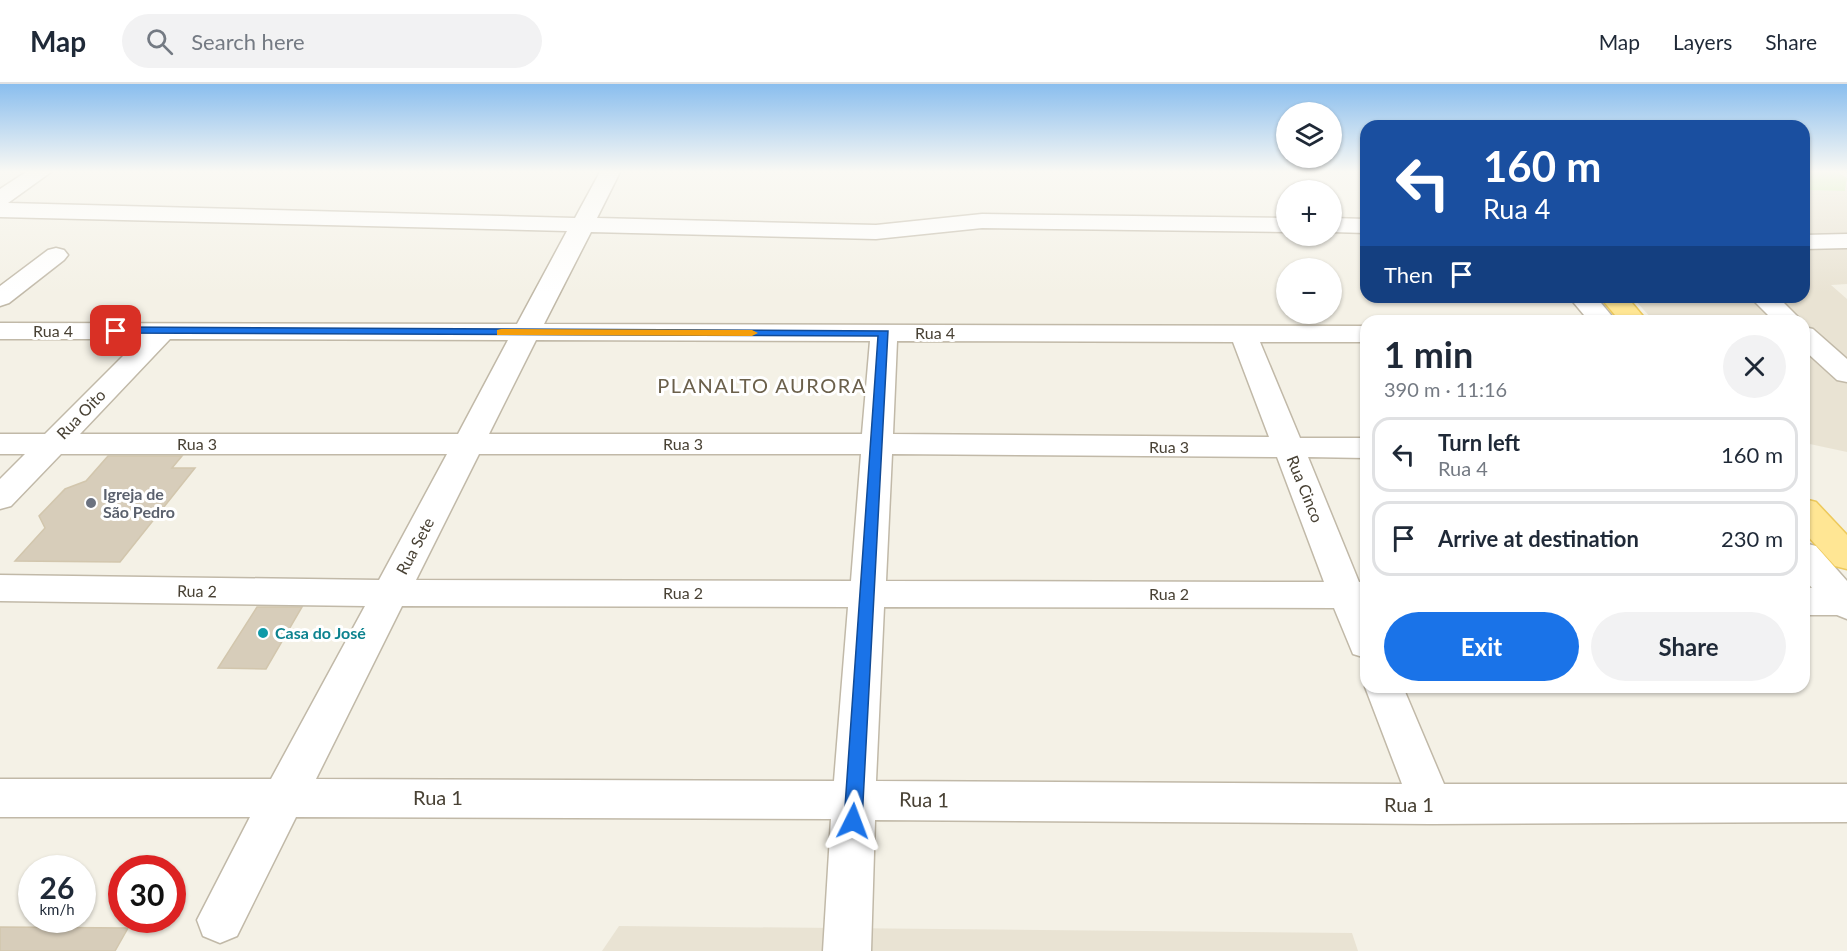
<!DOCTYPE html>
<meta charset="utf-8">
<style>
body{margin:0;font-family:Lato,sans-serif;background:#f2f2f3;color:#1f2937;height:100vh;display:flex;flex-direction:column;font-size:22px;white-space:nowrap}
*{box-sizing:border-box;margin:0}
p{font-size:20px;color:#747a83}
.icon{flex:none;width:33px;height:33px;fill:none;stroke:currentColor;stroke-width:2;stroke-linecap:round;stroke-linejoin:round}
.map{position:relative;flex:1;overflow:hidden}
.panel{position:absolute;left:1360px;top:231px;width:450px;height:378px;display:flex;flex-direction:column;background:#fff;border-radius:18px;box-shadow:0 2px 4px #0004}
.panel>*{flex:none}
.top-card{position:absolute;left:1360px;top:36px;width:450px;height:183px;border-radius:18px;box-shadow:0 2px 4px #0004;background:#1a4fa0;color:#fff;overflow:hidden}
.tools{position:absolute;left:1276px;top:18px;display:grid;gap:12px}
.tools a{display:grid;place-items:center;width:66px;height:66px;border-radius:50%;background:#fff;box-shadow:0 2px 4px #0004;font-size:30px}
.speed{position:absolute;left:18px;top:771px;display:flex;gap:12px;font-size:30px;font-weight:700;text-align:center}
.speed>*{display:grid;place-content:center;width:78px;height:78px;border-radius:50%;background:#fff;box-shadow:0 2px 4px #0004;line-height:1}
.speed small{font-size:15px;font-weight:400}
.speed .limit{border:9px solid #d22;background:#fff;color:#111}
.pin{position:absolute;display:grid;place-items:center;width:51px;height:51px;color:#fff;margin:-26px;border-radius:12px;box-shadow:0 3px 9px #0006}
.me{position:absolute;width:66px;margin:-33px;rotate:3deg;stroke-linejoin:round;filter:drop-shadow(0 0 4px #0008)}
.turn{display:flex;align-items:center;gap:21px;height:126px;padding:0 24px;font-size:27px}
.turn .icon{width:78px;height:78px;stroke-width:2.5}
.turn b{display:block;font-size:42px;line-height:51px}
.then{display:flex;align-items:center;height:57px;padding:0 24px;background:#0003;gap:12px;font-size:22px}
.round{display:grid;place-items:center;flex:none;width:63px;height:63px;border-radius:32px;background:#f2f2f3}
.headline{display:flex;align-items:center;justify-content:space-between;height:102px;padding:0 24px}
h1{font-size:36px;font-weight:700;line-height:45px}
.button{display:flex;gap:12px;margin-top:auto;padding:12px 24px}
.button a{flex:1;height:69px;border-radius:36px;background:#1a73e8;color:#fff;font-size:24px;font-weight:700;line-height:69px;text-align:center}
.button a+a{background:#f2f2f3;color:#1f2937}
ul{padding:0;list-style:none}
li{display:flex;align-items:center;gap:18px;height:75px;margin:0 12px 9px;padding:0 12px;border:3px solid #e0e1e3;border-radius:18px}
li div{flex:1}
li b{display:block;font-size:22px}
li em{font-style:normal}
header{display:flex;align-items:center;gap:36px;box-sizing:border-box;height:84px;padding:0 30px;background:#fff;border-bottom:2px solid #e0e1e3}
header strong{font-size:28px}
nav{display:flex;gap:33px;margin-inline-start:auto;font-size:21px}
.search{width:420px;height:54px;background:#f2f2f3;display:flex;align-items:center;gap:15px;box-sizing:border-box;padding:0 21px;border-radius:33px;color:#747a83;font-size:22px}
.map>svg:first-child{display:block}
.residential{fill:#e9e3d3}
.green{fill:#cbecab}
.building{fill:#d7cdba;stroke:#d2c6ad;stroke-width:1.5}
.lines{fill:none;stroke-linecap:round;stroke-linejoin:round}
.minor-casing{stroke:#c1b9a8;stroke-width:3}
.major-casing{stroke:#edc95b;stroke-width:3}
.minor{fill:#fff;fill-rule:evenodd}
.major{fill:#ffe694;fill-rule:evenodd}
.route{fill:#1a73e8;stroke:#114b97;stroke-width:1.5}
.slow{fill:#f59e0b}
.worship-dot{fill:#6b7280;stroke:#fff;stroke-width:2}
.culture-dot{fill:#0f9aa8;stroke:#fff;stroke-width:2}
.labels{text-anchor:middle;stroke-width:6;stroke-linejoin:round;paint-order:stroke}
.street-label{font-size:16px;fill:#484134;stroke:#fff}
.worship-label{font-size:16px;font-weight:bold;fill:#5b616d;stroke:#fff;text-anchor:start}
.culture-label{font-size:16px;font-weight:bold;fill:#0d838f;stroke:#fff;text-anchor:start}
.quarter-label{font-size:20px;letter-spacing:1.5px;fill:#6b604b;stroke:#fff}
.near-street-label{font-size:20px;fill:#484134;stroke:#fff}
</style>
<header>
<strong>Map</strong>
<div class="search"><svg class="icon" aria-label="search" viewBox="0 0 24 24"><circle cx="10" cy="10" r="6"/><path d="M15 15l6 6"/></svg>Search here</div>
<nav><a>Map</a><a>Layers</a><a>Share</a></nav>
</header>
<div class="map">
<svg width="1847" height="867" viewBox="0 0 1847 867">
<rect width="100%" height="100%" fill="#f4f1e6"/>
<g class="residential">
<polygon points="1847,98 1847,200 1831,201 1847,215 1847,368 1805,359 1804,237 1654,237 1632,213 1804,213 1805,106 1845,107"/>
<polygon points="619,842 1352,849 1358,867 602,867"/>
</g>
<polygon class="green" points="1805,88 1837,88 1847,94 1845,107 1805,106"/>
<g class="building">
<polygon points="108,372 182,372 172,384 195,384 120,478 15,477 45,444 39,432 65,405 86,397"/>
<polygon points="257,523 302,523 266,585 218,584"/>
<polygon points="0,843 128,844 115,867 0,867"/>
</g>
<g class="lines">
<defs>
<g id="minor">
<path d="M26 88H51L8 119 575 134 600 88H620L597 134 876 141 982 130 1287 134V148L982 144 876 155 591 148 544 240 1366 242V258H1260L1300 354H1366V374L1308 373 1359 498H1366V574L1353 570 1334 524 884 523 876 697 1402 700 1365 603 1366 599V603H1403L1444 700H1847V738L1431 740 875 736 871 867H823L831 735 296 733 237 852 220 859 203 852 197 836 250 733H0V695H271L365 522 0 517V491L379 496 447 370H61L11 422 0 425V395L25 370H0V350H45L140 255H0V239L517 240 567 147 0 133V105ZM170 255 508 256 458 350H80ZM536 256 870 257 862 350H489ZM897 257 1233 258 1269 353 893 350ZM479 370H861L851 497 416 496ZM892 370 1277 373 1324 498 886 497ZM402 522 848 523 834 697 316 695Z"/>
<polygon points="1332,134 1366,135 1366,149 1332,148"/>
<polygon points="1847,150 1847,164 1804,165 1804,151"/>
<polygon points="56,164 64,166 68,171 64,176 9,219 0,222 0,202 48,166"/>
<polygon points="1569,213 1596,213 1616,237 1589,237"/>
<polygon points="1750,213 1778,213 1802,237 1774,237"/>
<polygon points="1804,243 1813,245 1847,275 1847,298 1837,296 1804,266"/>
<polygon points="1804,459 1816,462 1847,497 1847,535 1837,531 1804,531 1804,503 1812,504 1804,495"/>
</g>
<g id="major">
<polygon points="1600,213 1627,213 1647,237 1620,237"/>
<polygon points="1804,415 1816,418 1847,451 1847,485 1835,482 1804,448"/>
</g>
</defs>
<use href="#minor" class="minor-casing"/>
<use href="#major" class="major-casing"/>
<use href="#minor" class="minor"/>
<use href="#major" class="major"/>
</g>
<linearGradient id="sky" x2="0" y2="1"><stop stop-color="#8abeee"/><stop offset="0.42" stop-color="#faf9f4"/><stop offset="1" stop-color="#faf9f4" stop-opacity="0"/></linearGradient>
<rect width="1847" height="209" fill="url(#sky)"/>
<polygon class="route" points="116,243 888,247 862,737 860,743 853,746 847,743 844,737 878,252 113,249 111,247"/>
<polygon class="slow" points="501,245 752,246 758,249 752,252 497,251 497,246"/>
<circle class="worship-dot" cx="91" cy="419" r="6"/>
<circle class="culture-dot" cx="263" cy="549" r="6"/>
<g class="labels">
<g class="street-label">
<text x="53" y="253">Rua 4</text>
<text x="935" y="255">Rua 4</text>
<text transform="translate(81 330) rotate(-46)" y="6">Rua Oito</text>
<text x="197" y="366">Rua 3</text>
<text x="683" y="366">Rua 3</text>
<text x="1169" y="369">Rua 3</text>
<text transform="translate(1305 405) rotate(68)" y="6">Rua Cinco</text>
<text transform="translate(415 462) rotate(-62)" y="6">Rua Sete</text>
<text transform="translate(197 507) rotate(1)" y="6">Rua 2</text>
<text x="683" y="515">Rua 2</text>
<text x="1169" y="516">Rua 2</text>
</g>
<g class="worship-label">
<text x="103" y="416">Igreja de<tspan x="103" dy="18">São Pedro</tspan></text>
</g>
<g class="culture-label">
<text x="275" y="555">Casa do José</text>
</g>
<g class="quarter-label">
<text x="762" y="309">PLANALTO AURORA</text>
</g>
<g class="near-street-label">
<text x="438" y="721">Rua 1</text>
<text transform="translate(924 716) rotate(1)" y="7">Rua 1</text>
<text x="1409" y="728">Rua 1</text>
</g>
</g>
</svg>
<div class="tools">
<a><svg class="icon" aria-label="layers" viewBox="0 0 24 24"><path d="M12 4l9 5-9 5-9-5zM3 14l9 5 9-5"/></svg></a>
<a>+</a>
<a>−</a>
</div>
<div class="speed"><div>26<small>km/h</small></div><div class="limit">30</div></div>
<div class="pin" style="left:116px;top:247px;background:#d93025"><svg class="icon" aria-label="arrive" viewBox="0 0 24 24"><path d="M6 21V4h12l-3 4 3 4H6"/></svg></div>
<svg class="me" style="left:853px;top:737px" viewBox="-20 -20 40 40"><path d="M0-17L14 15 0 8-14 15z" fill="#1a73e8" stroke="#fff" stroke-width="4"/></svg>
<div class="top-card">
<div class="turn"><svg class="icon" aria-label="left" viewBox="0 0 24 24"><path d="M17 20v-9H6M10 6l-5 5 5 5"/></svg><div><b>160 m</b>Rua 4</div></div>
<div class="then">Then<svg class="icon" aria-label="arrive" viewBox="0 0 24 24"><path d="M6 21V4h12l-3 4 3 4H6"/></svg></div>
</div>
<section class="panel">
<div class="headline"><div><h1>1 min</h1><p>390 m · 11:16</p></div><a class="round"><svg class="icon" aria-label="close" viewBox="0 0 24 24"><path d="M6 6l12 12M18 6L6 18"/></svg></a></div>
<ul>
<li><svg class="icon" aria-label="left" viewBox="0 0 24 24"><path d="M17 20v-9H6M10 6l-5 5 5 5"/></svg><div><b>Turn left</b><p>Rua 4</p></div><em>160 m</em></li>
<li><svg class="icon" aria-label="arrive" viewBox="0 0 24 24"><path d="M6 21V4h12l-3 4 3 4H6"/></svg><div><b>Arrive at destination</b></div><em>230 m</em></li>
</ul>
<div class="button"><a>Exit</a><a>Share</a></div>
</section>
</div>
